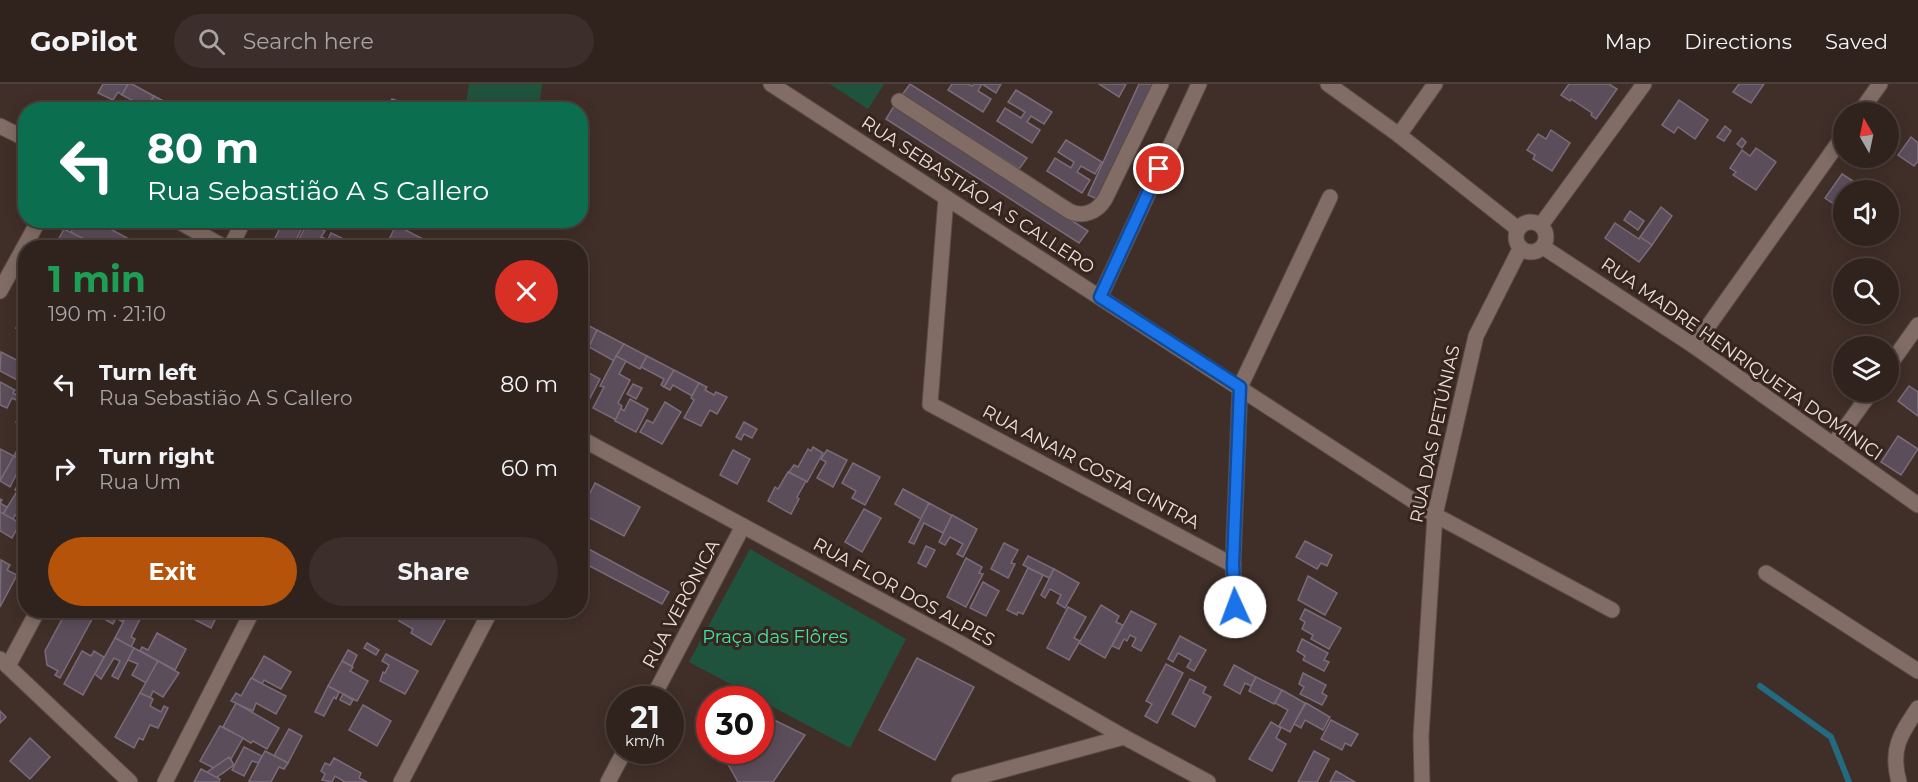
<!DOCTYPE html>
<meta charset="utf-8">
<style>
body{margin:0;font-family:Montserrat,sans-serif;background:#3c2f2b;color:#f1f3f6;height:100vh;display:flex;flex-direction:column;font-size:22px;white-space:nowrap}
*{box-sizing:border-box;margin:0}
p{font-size:20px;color:#a8a4a4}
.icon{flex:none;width:33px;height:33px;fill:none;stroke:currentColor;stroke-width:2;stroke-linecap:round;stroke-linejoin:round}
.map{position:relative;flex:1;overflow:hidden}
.drawer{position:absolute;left:18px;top:156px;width:570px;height:378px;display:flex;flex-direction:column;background:#30231e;border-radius:24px;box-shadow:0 3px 15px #0003,0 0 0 2px #4b403c}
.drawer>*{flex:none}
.guide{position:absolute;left:18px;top:18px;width:570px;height:126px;border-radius:24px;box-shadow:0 3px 15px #0003,0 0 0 2px #4b403c;background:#0b6e4f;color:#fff;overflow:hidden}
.needle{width:39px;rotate:351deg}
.controls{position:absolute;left:1833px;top:18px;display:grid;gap:12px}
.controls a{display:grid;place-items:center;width:66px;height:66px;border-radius:50%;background:#30231e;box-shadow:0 3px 15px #0003,0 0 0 2px #4b403c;font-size:30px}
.speed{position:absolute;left:606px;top:602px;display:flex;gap:12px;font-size:30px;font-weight:700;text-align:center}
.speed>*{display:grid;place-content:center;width:78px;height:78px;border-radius:50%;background:#30231e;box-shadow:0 3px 15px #0003,0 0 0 2px #4b403c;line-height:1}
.speed small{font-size:15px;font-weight:400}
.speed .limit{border:9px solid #d22;background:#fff;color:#111}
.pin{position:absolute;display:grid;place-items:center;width:51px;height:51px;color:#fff;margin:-26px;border:3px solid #fff;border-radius:50%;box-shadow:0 2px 6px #0007}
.me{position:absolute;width:66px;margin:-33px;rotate:358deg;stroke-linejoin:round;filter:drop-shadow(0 0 4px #0008)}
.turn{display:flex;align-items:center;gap:21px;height:126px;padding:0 30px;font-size:27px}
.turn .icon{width:78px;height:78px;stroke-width:2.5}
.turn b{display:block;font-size:42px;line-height:51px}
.round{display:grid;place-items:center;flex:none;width:63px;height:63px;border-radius:32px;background:#3c2f2b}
.headline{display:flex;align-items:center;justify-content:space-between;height:102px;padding:0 30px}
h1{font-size:36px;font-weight:700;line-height:45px;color:#1e9e55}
.button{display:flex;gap:12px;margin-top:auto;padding:12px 30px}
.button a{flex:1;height:69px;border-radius:36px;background:#b45309;color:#fff;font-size:24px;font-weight:700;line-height:69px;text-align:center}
.button a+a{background:#3c2f2b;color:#f1f3f6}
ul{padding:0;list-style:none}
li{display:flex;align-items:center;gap:18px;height:84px;padding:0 30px}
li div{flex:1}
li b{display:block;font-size:22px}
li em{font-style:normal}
header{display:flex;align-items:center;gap:36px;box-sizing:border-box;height:84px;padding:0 30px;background:#30231e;border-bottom:2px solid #4b403c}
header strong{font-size:28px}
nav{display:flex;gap:33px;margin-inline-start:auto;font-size:21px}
.search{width:420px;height:54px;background:#3c2f2b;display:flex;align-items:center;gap:15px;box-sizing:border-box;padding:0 21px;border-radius:33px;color:#a8a4a4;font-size:22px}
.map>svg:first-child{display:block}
.green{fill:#20533e}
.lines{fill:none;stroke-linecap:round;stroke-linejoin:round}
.stream{stroke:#236b81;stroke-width:6}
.building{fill:#5c4d5a;stroke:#7b6b79;stroke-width:1.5}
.minor-casing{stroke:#594b44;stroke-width:17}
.minor{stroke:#816d65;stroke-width:15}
.route-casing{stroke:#114b97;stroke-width:15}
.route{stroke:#1a73e8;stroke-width:10}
.labels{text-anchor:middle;stroke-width:6;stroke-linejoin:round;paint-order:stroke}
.street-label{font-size:18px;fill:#eadfd9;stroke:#35251e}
.park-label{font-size:18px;fill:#41e4a7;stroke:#35251e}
</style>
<header>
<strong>GoPilot</strong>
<div class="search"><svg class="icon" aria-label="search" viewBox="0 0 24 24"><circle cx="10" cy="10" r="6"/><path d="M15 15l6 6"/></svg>Search here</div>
<nav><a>Map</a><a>Directions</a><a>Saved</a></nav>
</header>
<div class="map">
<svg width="1918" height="698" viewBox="0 0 1918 698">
<rect width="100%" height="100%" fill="#402f28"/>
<g class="green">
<polygon points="469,0 542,0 539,25 515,25 466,19"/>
<polygon points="830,0 884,0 868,25"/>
<polygon points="750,465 906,555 850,664 689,578"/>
</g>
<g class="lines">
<polyline class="stream" points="1760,602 1831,653 1849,698"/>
</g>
<g class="building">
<polygon points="103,0 128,0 122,11 118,8 113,16 98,9"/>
<polygon points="128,0 132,0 154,12 147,24 122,11"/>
<polygon points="910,0 1027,74 1019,85 902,11"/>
<polygon points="952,0 968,0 972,2 974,0 1001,0 996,9 982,0 978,7 991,15 983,28 948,6"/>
<polygon points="1099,0 1126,0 1119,13"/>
<polygon points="1139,0 1153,0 1099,116 1088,111"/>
<polygon points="1569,0 1609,0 1617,5 1596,35 1591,31 1592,29 1571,15 1570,17 1561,11"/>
<polygon points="1739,0 1764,0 1751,19 1733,8"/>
<polygon points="1016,6 1052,28 1044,40 1031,32 1027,38 1040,46 1032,59 997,37 1005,24 1021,34 1025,28 1008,18"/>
<polygon points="154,12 179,25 151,26 147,23"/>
<polygon points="392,15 401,18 398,26 388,23"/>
<polygon points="1679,16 1708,36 1695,55 1678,43 1674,49 1662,41"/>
<polygon points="894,22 1088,147 1079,159 886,35"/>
<polygon points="1725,42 1731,47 1724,57 1717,53"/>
<polygon points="1551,46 1570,59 1552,87 1533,75 1535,71 1527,66 1538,50 1546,55"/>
<polygon points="1911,53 1918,59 1918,77 1914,82 1898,71"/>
<polygon points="1742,54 1746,58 1742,64 1737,60"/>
<polygon points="1066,56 1102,78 1095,90 1081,82 1077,88 1090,96 1082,109 1047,87 1055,74 1071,84 1074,78 1058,68"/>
<polygon points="1756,64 1776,78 1756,106 1733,91 1736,88 1730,84 1742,66 1750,72"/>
<polygon points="1842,90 1867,106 1844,106 1844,119 1840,124 1825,114"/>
<polygon points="1661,123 1672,132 1652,161 1640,153"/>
<polygon points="1630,127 1644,137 1638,146 1624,136"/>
<polygon points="77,136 94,136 129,155 124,164 99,164 71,148"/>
<polygon points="284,136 306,136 292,164 267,163 271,155 274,156"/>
<polygon points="1615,139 1639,155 1640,153 1652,161 1639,178 1605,154"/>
<polygon points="311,140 325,147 321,153 324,154 319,164 294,164 305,144 308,146"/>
<polygon points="396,141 421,154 416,164 385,164"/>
<polygon points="64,145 82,154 77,164 54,164"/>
<polygon points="331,149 350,158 347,164 324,164"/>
<polygon points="421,154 440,164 416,164"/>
<polygon points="128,157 141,164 124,164"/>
<polygon points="21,235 26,237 26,248 16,244"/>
<polygon points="580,237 597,246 589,263 580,259"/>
<polygon points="597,246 624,260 614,277 589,263"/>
<polygon points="580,259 589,263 580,278"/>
<polygon points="624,260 647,272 640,285 616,272"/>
<polygon points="1,268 26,281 26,290 21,298 0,287"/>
<polygon points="616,272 626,277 619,290 630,296 618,319 622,322 616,336 593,324 604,303 600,302"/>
<polygon points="647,272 674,286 664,303 661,301 664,295 641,283"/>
<polygon points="580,284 600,295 587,320 580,316"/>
<polygon points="674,286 699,299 692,312 673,301 670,306 664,303"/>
<polygon points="0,298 15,306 13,309 18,312 16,316 12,314 7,324 0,321"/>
<polygon points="699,299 707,303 705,306 714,311 716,308 727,313 717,330 710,326 701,342 684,334 694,316 691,314"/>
<polygon points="633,300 642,304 636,315 627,310"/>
<polygon points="1909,302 1918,308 1918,332 1898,317"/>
<polygon points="630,315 648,325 636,348 615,337 621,324 624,327"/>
<polygon points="665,318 681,328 662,360 640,348 647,336 653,339"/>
<polygon points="26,320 26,344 16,338"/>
<polygon points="744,338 757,345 752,354 744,350 741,356 736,353"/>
<polygon points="26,349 26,373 24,377 14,372"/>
<polygon points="1898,352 1918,365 1901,391 1881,378"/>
<polygon points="813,363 823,369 807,398 789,388 794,381 798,383 808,365 811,367"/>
<polygon points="0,365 14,372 0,397"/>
<polygon points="733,366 750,375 737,400 720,391"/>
<polygon points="827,366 847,376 833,403 817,394 826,378 821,375"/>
<polygon points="14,372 23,377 10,403 0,397"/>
<polygon points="853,379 880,393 865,421 852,414 856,407 842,399"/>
<polygon points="26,386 26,411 15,406"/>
<polygon points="788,388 806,397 797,413 799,415 791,430 768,417 775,403 778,405"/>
<polygon points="595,399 640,423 624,452 580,429"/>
<polygon points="903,405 929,419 921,435 895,420"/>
<polygon points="16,409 26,414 26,436 15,431 13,435 3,430"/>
<polygon points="0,415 2,416 0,419 7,423 3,430 0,429"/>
<polygon points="929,419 953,432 943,449 924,439 914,460 909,458"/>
<polygon points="864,425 881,434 862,468 845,458"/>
<polygon points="0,428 20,439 12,454 0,447"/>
<polygon points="952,431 977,445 963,473 957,470 963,460 950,453 945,461 939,458"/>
<polygon points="1305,457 1332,471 1327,482 1321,479 1317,485 1296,473"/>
<polygon points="1004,459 1018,466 1011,479 1015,480 1008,494 991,485"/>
<polygon points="583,462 669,508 662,520 580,477 580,467"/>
<polygon points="926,462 935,466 926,483 918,479"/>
<polygon points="1028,472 1054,485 1049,494 1023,481"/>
<polygon points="966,474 982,483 979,489 983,490 966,523 947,513"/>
<polygon points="1,476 10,481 7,486 17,491 0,523"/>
<polygon points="1028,484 1043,491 1023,530 1018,528 1017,531 1007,526"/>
<polygon points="1054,485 1079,499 1065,524 1057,519 1061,511 1050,505 1045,514 1041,511"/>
<polygon points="1308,492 1337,509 1325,531 1298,516"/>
<polygon points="983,498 999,507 986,532 970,524"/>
<polygon points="1101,521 1119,532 1116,538 1123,541 1105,574 1079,559"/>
<polygon points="1068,523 1086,533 1074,554 1080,557 1069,576 1047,564"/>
<polygon points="1305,525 1341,544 1329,565 1311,555 1313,551 1302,545 1305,538 1300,535"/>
<polygon points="67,526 97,526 60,594 55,591 58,587 47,581 45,567"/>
<polygon points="97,526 123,526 128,529 123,538 116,534 113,540 95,530"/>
<polygon points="211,526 218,530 211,544 186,531 187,526"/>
<polygon points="369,526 384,526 380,532"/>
<polygon points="404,526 428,526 445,536 431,561 411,549 413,545 399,537"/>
<polygon points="1131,527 1156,540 1141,567 1132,562 1136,554 1130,551 1127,557 1124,555 1119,565 1112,562"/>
<polygon points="128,529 140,535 131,553 135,555 131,563 115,554"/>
<polygon points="157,549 186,565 175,586 140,567 142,563 148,566"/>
<polygon points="1180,552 1206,566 1194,587 1187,583 1191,576 1178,569 1173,578 1168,575"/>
<polygon points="115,554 134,564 118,595 112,592 120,577 114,574 101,595 95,590"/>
<polygon points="1302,555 1328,569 1324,576 1329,578 1324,587 1303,576 1305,572 1297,567"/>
<polygon points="367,559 379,566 376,571 364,564"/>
<polygon points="134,564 158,577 146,599 132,591 138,580 128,576"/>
<polygon points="348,566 357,571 352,582 342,577"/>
<polygon points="82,567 91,572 94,567 104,573 83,611 64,600"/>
<polygon points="386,570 418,587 405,610 380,597 383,588 385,589 389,581 382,577"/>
<polygon points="264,572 291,588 281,605 264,596 262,600 252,594"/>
<polygon points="917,574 974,603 935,676 879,646"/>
<polygon points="158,577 179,589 163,613 153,607 150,614 140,609"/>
<polygon points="342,577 353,583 350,587 368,597 357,617 328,602"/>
<polygon points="1166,580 1183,589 1157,639 1145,632 1152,620 1146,617"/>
<polygon points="1234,581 1256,593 1251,602 1245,599 1240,610 1224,601"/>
<polygon points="1303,589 1326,601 1322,609 1327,612 1322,621 1300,610 1304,603 1299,600"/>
<polygon points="1256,593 1282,606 1274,620 1249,607"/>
<polygon points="251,594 286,612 276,630 256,619 253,627 231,617 236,609 241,612"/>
<polygon points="1190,595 1206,603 1203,609 1211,613 1195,643 1172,630"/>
<polygon points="328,602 339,608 336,615 334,613 324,632 315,628"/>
<polygon points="1282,606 1305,619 1290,648 1279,642 1288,626 1275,619"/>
<polygon points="140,609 153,615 150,622 161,628 164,622 168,624 158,644 150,641 143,656 139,654 134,664 115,653"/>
<polygon points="343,610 353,616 350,621 340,616"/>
<polygon points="236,619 279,644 267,665 253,657 251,659 223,643"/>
<polygon points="1306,619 1330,633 1323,646 1305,636 1301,644 1294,640"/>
<polygon points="363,621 391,637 377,662 349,646"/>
<polygon points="760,626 770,630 770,634 805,651 773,698 738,698 720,666 760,666"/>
<polygon points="0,627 6,633 0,639"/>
<polygon points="1331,636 1358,650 1351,662 1345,659 1342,666 1321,655"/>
<polygon points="1271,638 1281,644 1276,654 1286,660 1272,687 1249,675"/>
<polygon points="220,642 243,654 223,689 200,677"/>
<polygon points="289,645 302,652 288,679 274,672"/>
<polygon points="710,648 710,663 702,661"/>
<polygon points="30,654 50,673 30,695 10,677"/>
<polygon points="244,663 262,672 258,679 252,677 244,692 232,686"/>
<polygon points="265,667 288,679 284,685 279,683 271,698 252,698 249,697"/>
<polygon points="1314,667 1329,675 1317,698 1298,698"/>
<polygon points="229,673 234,681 210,698 204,698 200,693"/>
<polygon points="334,674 361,689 359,694 367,698 345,698 335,692 332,698 322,696 325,690 321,687 325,679 330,681"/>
<polygon points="201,685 220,695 219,698 194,698"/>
<polygon points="1336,687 1355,698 1330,698"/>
</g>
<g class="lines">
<defs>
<g id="minor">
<polyline points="771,0 1435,431 1612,526"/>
<polyline points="1328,0 1399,51 1518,145"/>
<path d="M899 17 1069 127C1083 134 1097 128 1105 115L1161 0"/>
<polyline points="1860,28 1880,0"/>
<polyline points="0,42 26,55"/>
<polyline points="1399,51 1435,0"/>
<polyline points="946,114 930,320 1233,481"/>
<polyline points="176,136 226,164"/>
<circle cx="1531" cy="153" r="15"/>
<polyline points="1541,141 1644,0"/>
<polyline points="1543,163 1694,262 1918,421"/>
<polyline points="230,164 244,136"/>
<polyline points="0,207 39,136"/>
<polyline points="1100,213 1199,0"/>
<polyline points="1694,262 1844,51"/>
<polyline points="1888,283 1918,241"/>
<polyline points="580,354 958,558 1124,653 1208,698"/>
<polyline points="1833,361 1871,308"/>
<polyline points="1766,489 1918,587"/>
<polyline points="1235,523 1233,481 1240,303 1330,113"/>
<polyline points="0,575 130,698"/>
<polyline points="8,582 38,526"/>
<polyline points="652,615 743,442"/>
<polyline points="165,698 253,526"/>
<polyline points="401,698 491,526"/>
<polyline points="608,698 625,666"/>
<polyline points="959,698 1124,653"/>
<polyline points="1422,698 1421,652 1435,431 1476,252 1520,165"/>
<path d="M1899 698C1890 665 1900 651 1918 624"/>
</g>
</defs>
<use href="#minor" class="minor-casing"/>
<use href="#minor" class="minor"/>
</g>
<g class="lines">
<defs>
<polyline id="route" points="1159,85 1100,213 1240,303 1233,481 1235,523"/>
</defs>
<use href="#route" class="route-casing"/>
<use href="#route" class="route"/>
</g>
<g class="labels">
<g class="street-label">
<text transform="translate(978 111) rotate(33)" y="6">RUA SEBASTIÃO A S CALLERO</text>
<text transform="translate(1742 275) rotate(35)" y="6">RUA MADRE HENRIQUETA DOMINICI</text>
<text transform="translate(1435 350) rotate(-78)" y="6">RUA DAS PETÚNIAS</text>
<text transform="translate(1091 383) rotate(28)" y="6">RUA ANAIR COSTA CINTRA</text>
<text transform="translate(904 508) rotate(29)" y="6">RUA FLOR DOS ALPES</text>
<text transform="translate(681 520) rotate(-62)" y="6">RUA VERÔNICA</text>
</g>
<g class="park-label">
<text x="775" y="559">Praça das Flôres</text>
</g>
</g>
</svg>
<div class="controls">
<a><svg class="needle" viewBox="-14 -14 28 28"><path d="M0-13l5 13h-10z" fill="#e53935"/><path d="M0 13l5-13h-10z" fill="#a8a4a4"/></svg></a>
<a><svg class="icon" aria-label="sound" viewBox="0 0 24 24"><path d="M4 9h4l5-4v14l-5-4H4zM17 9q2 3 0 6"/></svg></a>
<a><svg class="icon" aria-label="search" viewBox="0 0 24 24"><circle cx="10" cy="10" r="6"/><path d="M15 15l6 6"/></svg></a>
<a><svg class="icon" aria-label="layers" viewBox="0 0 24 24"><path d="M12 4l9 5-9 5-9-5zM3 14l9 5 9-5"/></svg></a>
</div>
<div class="speed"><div>21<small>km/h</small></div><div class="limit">30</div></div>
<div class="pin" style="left:1159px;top:85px;background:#d93025"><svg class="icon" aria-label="arrive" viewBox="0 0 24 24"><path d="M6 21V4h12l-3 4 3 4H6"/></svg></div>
<svg class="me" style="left:1235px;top:523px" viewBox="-20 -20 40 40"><circle r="19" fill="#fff"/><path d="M0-13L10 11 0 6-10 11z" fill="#1a73e8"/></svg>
<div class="guide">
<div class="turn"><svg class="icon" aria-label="left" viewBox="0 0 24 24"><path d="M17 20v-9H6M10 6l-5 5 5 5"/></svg><div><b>80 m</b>Rua Sebastião A S Callero</div></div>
</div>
<section class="drawer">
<div class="headline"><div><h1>1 min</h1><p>190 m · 21:10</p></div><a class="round" style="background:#d93025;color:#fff"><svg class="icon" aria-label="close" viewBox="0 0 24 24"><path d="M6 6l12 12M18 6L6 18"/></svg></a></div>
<ul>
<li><svg class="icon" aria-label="left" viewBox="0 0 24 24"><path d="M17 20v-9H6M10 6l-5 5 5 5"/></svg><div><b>Turn left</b><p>Rua Sebastião A S Callero</p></div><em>80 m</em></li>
<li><svg class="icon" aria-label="right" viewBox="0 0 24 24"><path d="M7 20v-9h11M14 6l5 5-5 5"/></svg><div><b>Turn right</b><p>Rua Um</p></div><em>60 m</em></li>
</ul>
<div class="button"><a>Exit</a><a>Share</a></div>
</section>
</div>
